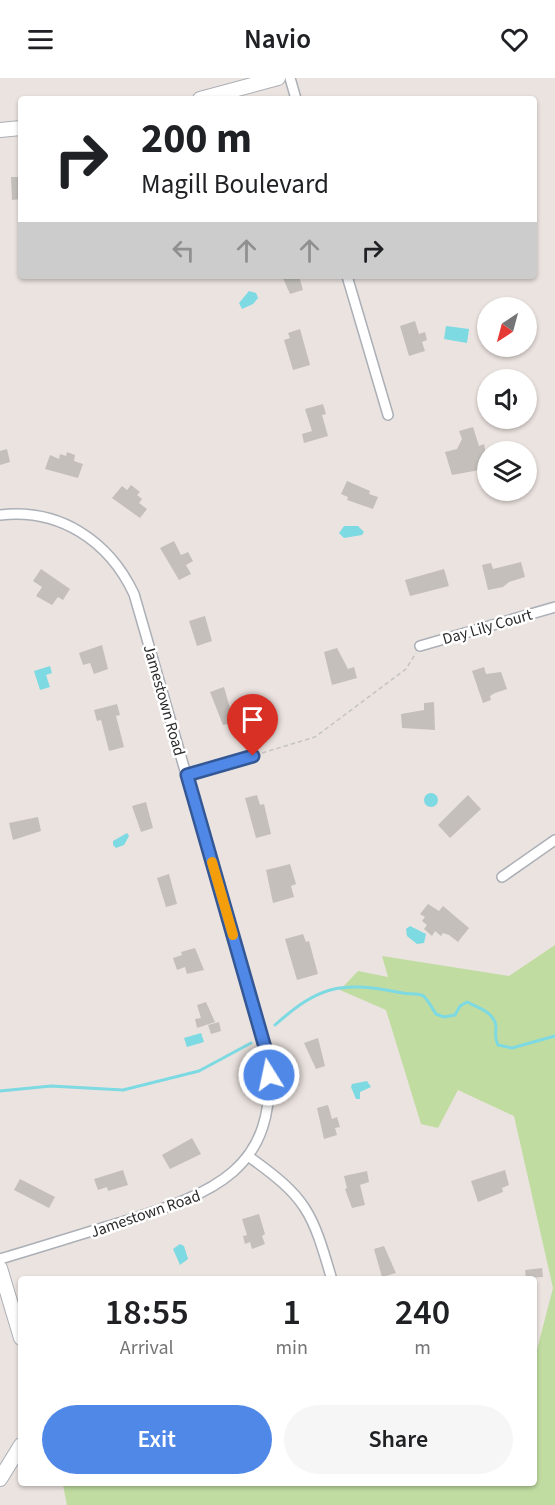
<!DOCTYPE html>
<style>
body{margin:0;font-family:"Source Sans 3",sans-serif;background:#f6f6f6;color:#202124;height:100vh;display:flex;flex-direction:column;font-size:22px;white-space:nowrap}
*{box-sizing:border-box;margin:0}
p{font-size:20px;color:#757577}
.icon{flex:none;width:33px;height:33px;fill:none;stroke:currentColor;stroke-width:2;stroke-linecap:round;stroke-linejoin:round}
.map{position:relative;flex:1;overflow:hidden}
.drawer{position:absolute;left:18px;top:1198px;width:519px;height:210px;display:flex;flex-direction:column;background:#fff;border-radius:6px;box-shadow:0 2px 4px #0004}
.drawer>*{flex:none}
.top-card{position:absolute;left:18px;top:18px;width:519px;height:183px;border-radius:6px;box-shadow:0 2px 4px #0004;background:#fff;color:#202124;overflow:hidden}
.needle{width:39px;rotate:216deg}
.fabs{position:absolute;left:477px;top:219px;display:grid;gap:12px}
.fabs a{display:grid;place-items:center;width:60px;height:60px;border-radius:50%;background:#fff;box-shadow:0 2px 4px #0004;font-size:30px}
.pin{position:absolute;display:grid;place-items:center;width:51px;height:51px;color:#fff;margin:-62px -26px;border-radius:50% 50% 50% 0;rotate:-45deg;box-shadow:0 0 6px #0007}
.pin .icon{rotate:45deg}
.me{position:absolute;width:66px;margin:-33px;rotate:350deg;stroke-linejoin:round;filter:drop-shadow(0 0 4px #0008)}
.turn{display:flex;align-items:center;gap:21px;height:126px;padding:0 24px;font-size:27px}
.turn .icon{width:78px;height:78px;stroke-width:2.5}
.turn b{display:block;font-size:42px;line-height:51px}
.lanes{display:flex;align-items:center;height:57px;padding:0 24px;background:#0003;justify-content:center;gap:30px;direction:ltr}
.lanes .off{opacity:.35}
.eta{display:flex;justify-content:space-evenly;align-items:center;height:102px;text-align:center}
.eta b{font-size:36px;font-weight:600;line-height:42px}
.action{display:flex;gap:12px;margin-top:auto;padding:12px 24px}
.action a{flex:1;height:69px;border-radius:36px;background:#5088e7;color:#fff;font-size:24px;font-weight:600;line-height:69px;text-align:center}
.action a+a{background:#f6f6f6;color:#202124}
header{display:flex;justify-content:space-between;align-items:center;height:78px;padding:0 24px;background:#fff;font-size:27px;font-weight:600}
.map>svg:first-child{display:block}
.green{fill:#c0dca1}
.water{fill:#7dd9e2}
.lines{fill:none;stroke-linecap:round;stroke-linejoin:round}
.stream{stroke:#7dd9e2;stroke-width:3}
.building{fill:#c4bfba}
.street-casing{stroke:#abafb6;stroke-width:12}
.secondary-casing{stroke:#abafb6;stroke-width:16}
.path{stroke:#c4c4c4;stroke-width:1.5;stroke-dasharray:4.5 3;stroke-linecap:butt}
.street{stroke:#fff;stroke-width:9}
.secondary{stroke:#fff;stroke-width:14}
.route-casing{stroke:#345896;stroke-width:15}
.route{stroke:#5088e7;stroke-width:10}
.slow{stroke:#f59e0b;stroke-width:10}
.labels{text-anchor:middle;stroke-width:5;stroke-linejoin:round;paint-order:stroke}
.street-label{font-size:16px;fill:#2b2b2b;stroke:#fff}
</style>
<header><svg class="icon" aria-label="menu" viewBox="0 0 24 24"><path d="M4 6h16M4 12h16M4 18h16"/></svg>Navio<svg class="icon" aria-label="heart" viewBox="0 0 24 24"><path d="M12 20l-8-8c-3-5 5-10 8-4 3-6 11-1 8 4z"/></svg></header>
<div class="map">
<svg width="555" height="1427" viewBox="0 0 555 1427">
<rect width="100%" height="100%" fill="#ebe3df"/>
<polygon class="green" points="555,867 555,1427 67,1427 63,1407 67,1406 534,1406 534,1283 553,1210 514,1038 458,1012 438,1050 421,1046 386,932 340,912 358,893 388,899 382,878 509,898"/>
<g class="water">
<polygon points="249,213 256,215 258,220 253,226 242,231 239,225"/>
<polygon points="446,248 469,251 467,265 444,261"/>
<polygon points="344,448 358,448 364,454 362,457 344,460 339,455"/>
<polygon points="50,588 52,595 46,597 50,609 40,612 34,593"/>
<circle cx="431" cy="722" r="7"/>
<polygon points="127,755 129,758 124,767 116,770 113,767 113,763"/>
<polygon points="410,848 426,856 424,865 417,866 407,858 406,851"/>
<polygon points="201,955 204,964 187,969 184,960"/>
<polygon points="367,1003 371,1009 360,1014 360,1021 356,1021 351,1009 352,1006"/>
<polygon points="180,1166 184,1168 188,1181 180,1187 173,1171"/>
</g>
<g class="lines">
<g class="stream">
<path d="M275 947C319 908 340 903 397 914 426 920 419 908 436 936L444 939 455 937 460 928 467 924C477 929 494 934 496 948 496 956 494 959 498 967L512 970 555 958"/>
<polyline points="0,1013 51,1008 123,1012 199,993 251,965"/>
</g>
</g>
<g class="building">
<polygon points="11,99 21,99 21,121 12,122"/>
<polygon points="282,198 299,198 303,212 290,216"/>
<polygon points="415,243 419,256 425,254 427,262 422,264 425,273 409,278 400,248"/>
<polygon points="300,251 310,287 293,292 284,262 290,260 288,255"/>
<polygon points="323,326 326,336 322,337 328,358 304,365 302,356 312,353 305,331"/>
<polygon points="473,349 479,368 484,366 488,386 484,387 485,391 452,397 445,374 457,371 462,361 459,353"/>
<polygon points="7,371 10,384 0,387 0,373"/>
<polygon points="67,374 75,377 74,383 83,386 78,400 45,391 50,377 59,381 60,376 66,378"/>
<polygon points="347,403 370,413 369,416 378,419 373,431 347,422 348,419 341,416"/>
<polygon points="131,407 140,414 137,417 142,421 139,425 147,431 140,440 112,420 122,408 127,412"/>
<polygon points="174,463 181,477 188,474 193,483 186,487 191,496 179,502 160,470"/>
<polygon points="521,484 525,499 509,504 503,509 488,512 482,487 491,485 493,491"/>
<polygon points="41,491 70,511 63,522 58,519 52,527 36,518 42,509 33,503"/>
<polygon points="444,491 449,508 410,518 405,502"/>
<polygon points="205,538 212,563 197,568 189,543"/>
<polygon points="102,567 108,591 94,596 90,585 83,587 79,575"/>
<polygon points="337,570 348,591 354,589 357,600 332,607 324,574"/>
<polygon points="484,589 486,596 501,594 507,611 495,615 490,618 491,622 483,625 472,593"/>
<polygon points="224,609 234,644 223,647 210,614"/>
<polygon points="434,624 435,652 402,650 401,636 424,632 424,625"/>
<polygon points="117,626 120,637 116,638 124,669 109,673 101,642 97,643 94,632"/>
<polygon points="257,717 260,727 264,726 271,756 256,760 245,720"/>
<polygon points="468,717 481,731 450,760 438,747"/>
<polygon points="146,724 153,750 141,754 132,728"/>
<polygon points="38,739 41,753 13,762 9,745"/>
<polygon points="290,786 296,806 291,808 294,819 273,825 266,792"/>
<polygon points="169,796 177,826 166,829 157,800"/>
<polygon points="428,826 439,833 443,828 469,850 458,864 449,857 443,855 441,858 435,853 432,858 424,851 427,847 422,843 425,839 420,836"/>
<polygon points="303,856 306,864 309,863 318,896 297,902 285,861"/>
<polygon points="195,870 204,892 187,896 185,889 177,892 173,880 182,877 181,874"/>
<polygon points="206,924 215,944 197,950 195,941 201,940 197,927"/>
<polygon points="219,944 221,953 211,956 208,947"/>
<polygon points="318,960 325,988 316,991 304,965"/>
<polygon points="328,1027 332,1041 337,1039 340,1049 335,1050 337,1057 324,1061 317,1030"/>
<polygon points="192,1060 201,1076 170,1091 162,1077"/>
<polygon points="123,1092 128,1107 108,1113 107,1109 98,1112 94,1101"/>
<polygon points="505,1092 509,1107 502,1110 503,1114 478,1124 471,1103"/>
<polygon points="367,1093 369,1104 360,1107 365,1127 352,1130 345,1111 347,1110 344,1098"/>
<polygon points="20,1101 55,1119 49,1130 14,1112"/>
<polygon points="259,1136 265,1156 262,1158 265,1166 252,1171 250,1164 245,1166 243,1158 247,1157 242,1141"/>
<polygon points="384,1168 396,1195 382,1199 374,1171"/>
<polygon points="542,1190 543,1199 526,1200 525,1192"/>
</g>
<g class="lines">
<defs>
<g id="street">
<polyline points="290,0 296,21"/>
<polyline points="347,198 388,337"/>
<path d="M0 437C60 430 109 463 134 516L268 980C279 1093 213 1115 122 1144 81 1156 41 1169 0 1181"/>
<polyline points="420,568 555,529"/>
<polyline points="187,697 253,678"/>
<polyline points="502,799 555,762"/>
<path d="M248 1078C307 1120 312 1133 332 1202"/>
</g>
<g id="secondary">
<polyline points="200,21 278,0"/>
<polyline points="0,52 21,50"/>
<polyline points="0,1190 21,1260"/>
<polyline points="0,1401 21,1367"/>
</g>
</defs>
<use href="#street" class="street-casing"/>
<use href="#secondary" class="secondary-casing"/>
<polyline class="path" points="262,675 315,659 406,591 416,575"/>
<use href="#street" class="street"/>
<use href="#secondary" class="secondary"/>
</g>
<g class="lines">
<defs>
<polyline id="route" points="253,678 187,697 268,980 269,997"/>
</defs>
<use href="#route" class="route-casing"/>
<use href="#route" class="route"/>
<polyline class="slow" points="212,784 233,857"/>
</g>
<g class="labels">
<g class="street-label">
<text transform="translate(487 548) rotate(-16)" y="6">Day Lily Court</text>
<text transform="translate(165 622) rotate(74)" y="6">Jamestown Road</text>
<text transform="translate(145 1135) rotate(-19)" y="6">Jamestown Road</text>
</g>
</g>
</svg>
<div class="fabs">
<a><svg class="needle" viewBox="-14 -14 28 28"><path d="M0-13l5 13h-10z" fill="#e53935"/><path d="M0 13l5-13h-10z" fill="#757577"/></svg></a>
<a><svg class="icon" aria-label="sound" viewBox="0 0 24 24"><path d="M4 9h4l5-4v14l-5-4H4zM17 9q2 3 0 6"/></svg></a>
<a><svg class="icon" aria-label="layers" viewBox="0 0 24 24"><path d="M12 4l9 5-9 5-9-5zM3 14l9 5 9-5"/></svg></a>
</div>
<div class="pin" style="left:253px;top:678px;background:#d93025"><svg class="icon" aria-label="arrive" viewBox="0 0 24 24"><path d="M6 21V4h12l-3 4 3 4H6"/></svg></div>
<svg class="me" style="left:269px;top:997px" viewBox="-20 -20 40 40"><circle r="17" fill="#5088e7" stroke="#fff" stroke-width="3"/><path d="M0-11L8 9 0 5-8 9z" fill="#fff"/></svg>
<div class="top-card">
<div class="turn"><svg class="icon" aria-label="right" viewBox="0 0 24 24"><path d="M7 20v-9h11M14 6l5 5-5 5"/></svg><div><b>200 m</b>Magill Boulevard</div></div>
<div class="lanes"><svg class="icon off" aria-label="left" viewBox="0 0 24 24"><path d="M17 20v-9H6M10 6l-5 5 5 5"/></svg><svg class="icon off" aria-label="ahead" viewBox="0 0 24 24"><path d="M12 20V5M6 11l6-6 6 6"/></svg><svg class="icon off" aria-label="ahead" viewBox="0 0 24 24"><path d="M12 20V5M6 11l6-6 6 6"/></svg><svg class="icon" aria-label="right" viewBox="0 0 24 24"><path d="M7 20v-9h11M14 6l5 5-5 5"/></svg></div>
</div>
<section class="drawer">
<div class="eta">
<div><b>18:55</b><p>Arrival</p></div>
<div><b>1</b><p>min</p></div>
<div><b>240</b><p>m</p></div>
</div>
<div class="action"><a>Exit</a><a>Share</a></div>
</section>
</div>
